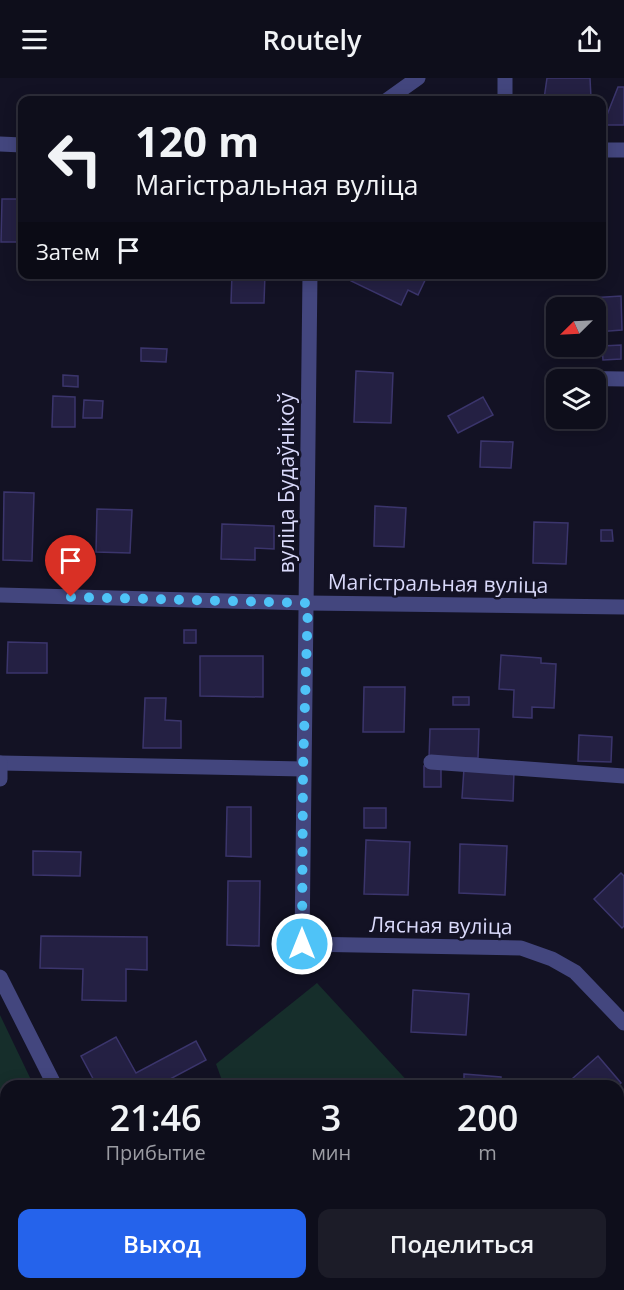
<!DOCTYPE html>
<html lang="ru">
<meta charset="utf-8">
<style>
body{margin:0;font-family:"Open Sans",sans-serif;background:#1c1c28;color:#f1f3f6;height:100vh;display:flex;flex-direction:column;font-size:22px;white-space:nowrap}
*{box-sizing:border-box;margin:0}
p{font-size:20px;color:#9b9ca3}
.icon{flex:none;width:33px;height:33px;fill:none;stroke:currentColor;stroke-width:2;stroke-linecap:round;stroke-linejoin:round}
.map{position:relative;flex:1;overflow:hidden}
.details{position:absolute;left:0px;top:1002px;width:624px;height:210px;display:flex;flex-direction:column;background:#0e0e1b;border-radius:18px 18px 0 0;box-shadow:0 3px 15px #0003,0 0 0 2px #2e2e3a}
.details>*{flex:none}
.banner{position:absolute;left:18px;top:18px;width:588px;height:183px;border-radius:12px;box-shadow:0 3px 15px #0003,0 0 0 2px #2e2e3a;background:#0e0e1b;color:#f1f3f6;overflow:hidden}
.needle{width:39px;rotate:246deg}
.controls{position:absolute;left:546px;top:219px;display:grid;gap:12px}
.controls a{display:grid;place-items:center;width:60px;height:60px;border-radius:12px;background:#0e0e1b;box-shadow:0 3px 15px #0003,0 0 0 2px #2e2e3a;font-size:30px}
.pin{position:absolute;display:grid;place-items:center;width:51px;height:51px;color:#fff;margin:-62px -26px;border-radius:50% 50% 50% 0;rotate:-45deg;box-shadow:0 0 6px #0007}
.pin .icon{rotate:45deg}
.me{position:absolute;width:66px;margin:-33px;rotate:0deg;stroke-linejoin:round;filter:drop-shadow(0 0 4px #0008)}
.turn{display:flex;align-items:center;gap:21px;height:126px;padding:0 18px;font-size:27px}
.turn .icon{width:78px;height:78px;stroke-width:2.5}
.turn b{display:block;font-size:42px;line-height:51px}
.then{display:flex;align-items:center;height:57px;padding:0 18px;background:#0003;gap:12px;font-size:22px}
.eta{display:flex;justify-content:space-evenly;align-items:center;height:102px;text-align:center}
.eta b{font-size:36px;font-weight:600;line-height:42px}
.primary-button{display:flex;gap:12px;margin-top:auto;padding:12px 18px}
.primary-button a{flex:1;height:69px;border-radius:12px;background:#2563eb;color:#fff;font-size:24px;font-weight:600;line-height:69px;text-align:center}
.primary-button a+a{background:#1c1c28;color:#f1f3f6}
header{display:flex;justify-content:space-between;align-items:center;height:78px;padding:0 18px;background:#0e0e1b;font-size:27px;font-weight:600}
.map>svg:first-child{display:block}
.green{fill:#162e2b}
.building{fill:#242043;stroke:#3b356c;stroke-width:1.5}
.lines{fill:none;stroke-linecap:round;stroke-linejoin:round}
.minor{stroke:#43467e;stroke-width:15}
.route{stroke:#4fc3f7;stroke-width:10;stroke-dasharray:0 18}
.labels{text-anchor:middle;stroke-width:5;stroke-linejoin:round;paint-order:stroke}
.street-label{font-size:21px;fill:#dadafb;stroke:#131224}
</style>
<header><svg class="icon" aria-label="menu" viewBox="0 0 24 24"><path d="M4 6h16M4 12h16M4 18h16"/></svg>Routely<svg class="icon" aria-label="share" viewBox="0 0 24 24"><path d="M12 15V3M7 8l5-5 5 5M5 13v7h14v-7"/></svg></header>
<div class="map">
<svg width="624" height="1212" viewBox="0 0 624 1212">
<rect width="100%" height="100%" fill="#131224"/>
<g class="green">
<polygon points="317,905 412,1008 224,1008 216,986"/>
<polygon points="0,937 34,1008 6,1008 6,1206 128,1206 131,1212 0,1212"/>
<polygon points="294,1206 596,1206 601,1212 296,1212"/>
</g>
<g class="building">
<polygon points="547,0 590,0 591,20 544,21"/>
<polygon points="618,9 624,9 624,47 603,47"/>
<polygon points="2,121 22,121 22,164 1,164"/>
<polygon points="232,196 265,196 264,225 231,225"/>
<polygon points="354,196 428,196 418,217 408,212 401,227 351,203"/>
<polygon points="621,218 622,252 596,254 596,230 590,230 590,220"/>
<polygon points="552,241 556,241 556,268 581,268 581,275 554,276"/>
<polygon points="621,267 621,281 603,282 602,268"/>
<polygon points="141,270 167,271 166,284 141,283"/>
<polygon points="356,293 393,295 391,345 354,344"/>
<polygon points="63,297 78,298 78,309 63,308"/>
<polygon points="53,318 75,319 75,349 52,349"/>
<polygon points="483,319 493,337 458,355 448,338"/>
<polygon points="84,322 103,323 102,340 83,340"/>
<polygon points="481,363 513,364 511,390 480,389"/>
<polygon points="4,414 34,415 32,483 3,482"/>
<polygon points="375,428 406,430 404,469 374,468"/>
<polygon points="97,431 132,432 130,475 96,474"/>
<polygon points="534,444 568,445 566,486 533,485"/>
<polygon points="222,446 274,448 274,471 255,470 255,482 221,481"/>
<polygon points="601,452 612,452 613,463 601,463"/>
<rect x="184" y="552" width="12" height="13"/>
<polygon points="8,564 47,565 47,595 7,595"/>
<polygon points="501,577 541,580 541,585 556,586 554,630 532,629 532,640 513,639 514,612 499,611"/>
<polygon points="200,578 263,578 263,619 200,618"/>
<polygon points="364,609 405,609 404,654 363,654"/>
<rect x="453" y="619" width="16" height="8"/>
<polygon points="145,620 166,620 165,642 181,643 181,670 143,670"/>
<polygon points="430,651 479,651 478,680 429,680"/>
<polygon points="579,657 612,659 611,684 578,683"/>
<rect x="424" y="688" width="17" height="21"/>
<polygon points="464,690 514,693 513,723 462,720"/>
<polygon points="227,729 251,729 251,779 226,778"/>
<rect x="364" y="730" width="22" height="20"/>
<polygon points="366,762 410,764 408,817 364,816"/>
<polygon points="460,766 507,768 505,817 459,815"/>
<polygon points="33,773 81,774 80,798 33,797"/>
<polygon points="621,795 624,798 624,848 622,850 594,821"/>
<polygon points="228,803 260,803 259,868 227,867"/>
<polygon points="41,858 147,859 147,892 126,891 126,923 82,922 83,891 40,890"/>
<polygon points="413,912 469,916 466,957 411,954"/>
<polygon points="116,959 136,995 196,963 206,982 157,1008 97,1008 81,978"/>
<polygon points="598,978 621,1005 617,1008 580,1008 573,1000"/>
<polygon points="464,996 501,999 501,1008 464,1008"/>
<polygon points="216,1206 249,1206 252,1212 207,1212"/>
</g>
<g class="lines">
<g class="minor">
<polyline points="505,0 505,22"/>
<polyline points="387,22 418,0"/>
<polyline points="0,66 22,67"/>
<polyline points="602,72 624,72"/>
<polyline points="310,196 302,866 521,870 552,881 575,894 624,945"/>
<polyline points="556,300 624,301"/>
<polyline points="0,517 307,525 624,529"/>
<polyline points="431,684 624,698"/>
<polyline points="0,685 303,691"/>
<polyline points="0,701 0,685"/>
<polyline points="0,899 55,1008"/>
<polyline points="154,1206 157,1212"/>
</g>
</g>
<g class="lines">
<polyline class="route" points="71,519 308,525 303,691 302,866"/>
</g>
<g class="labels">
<g class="street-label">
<text transform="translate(287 405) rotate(-90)" y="7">вуліца Будаўнікоў</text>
<text transform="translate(438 506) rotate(1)" y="7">Магістральная вуліца</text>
<text transform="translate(441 848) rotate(1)" y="7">Лясная вуліца</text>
</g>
</g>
</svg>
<div class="controls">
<a><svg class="needle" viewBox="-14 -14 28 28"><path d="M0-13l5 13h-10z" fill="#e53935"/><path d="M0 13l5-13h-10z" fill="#9b9ca3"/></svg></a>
<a><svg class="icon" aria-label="layers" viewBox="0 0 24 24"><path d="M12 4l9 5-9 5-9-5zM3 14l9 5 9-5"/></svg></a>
</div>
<div class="pin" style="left:71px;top:519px;background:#d93025"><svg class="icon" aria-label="arrive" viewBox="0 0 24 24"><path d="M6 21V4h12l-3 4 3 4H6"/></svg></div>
<svg class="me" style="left:302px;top:866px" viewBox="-20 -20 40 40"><circle r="17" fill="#4fc3f7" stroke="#fff" stroke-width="3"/><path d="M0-11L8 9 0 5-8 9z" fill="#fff"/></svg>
<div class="banner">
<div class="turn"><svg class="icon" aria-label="left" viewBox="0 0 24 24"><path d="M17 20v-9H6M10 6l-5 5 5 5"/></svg><div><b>120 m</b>Магістральная вуліца</div></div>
<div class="then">Затем<svg class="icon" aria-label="arrive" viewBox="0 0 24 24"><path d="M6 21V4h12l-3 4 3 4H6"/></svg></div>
</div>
<section class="details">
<div class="eta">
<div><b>21:46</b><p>Прибытие</p></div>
<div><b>3</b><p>мин</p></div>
<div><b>200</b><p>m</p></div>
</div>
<div class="primary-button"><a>Выход</a><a>Поделиться</a></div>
</section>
</div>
